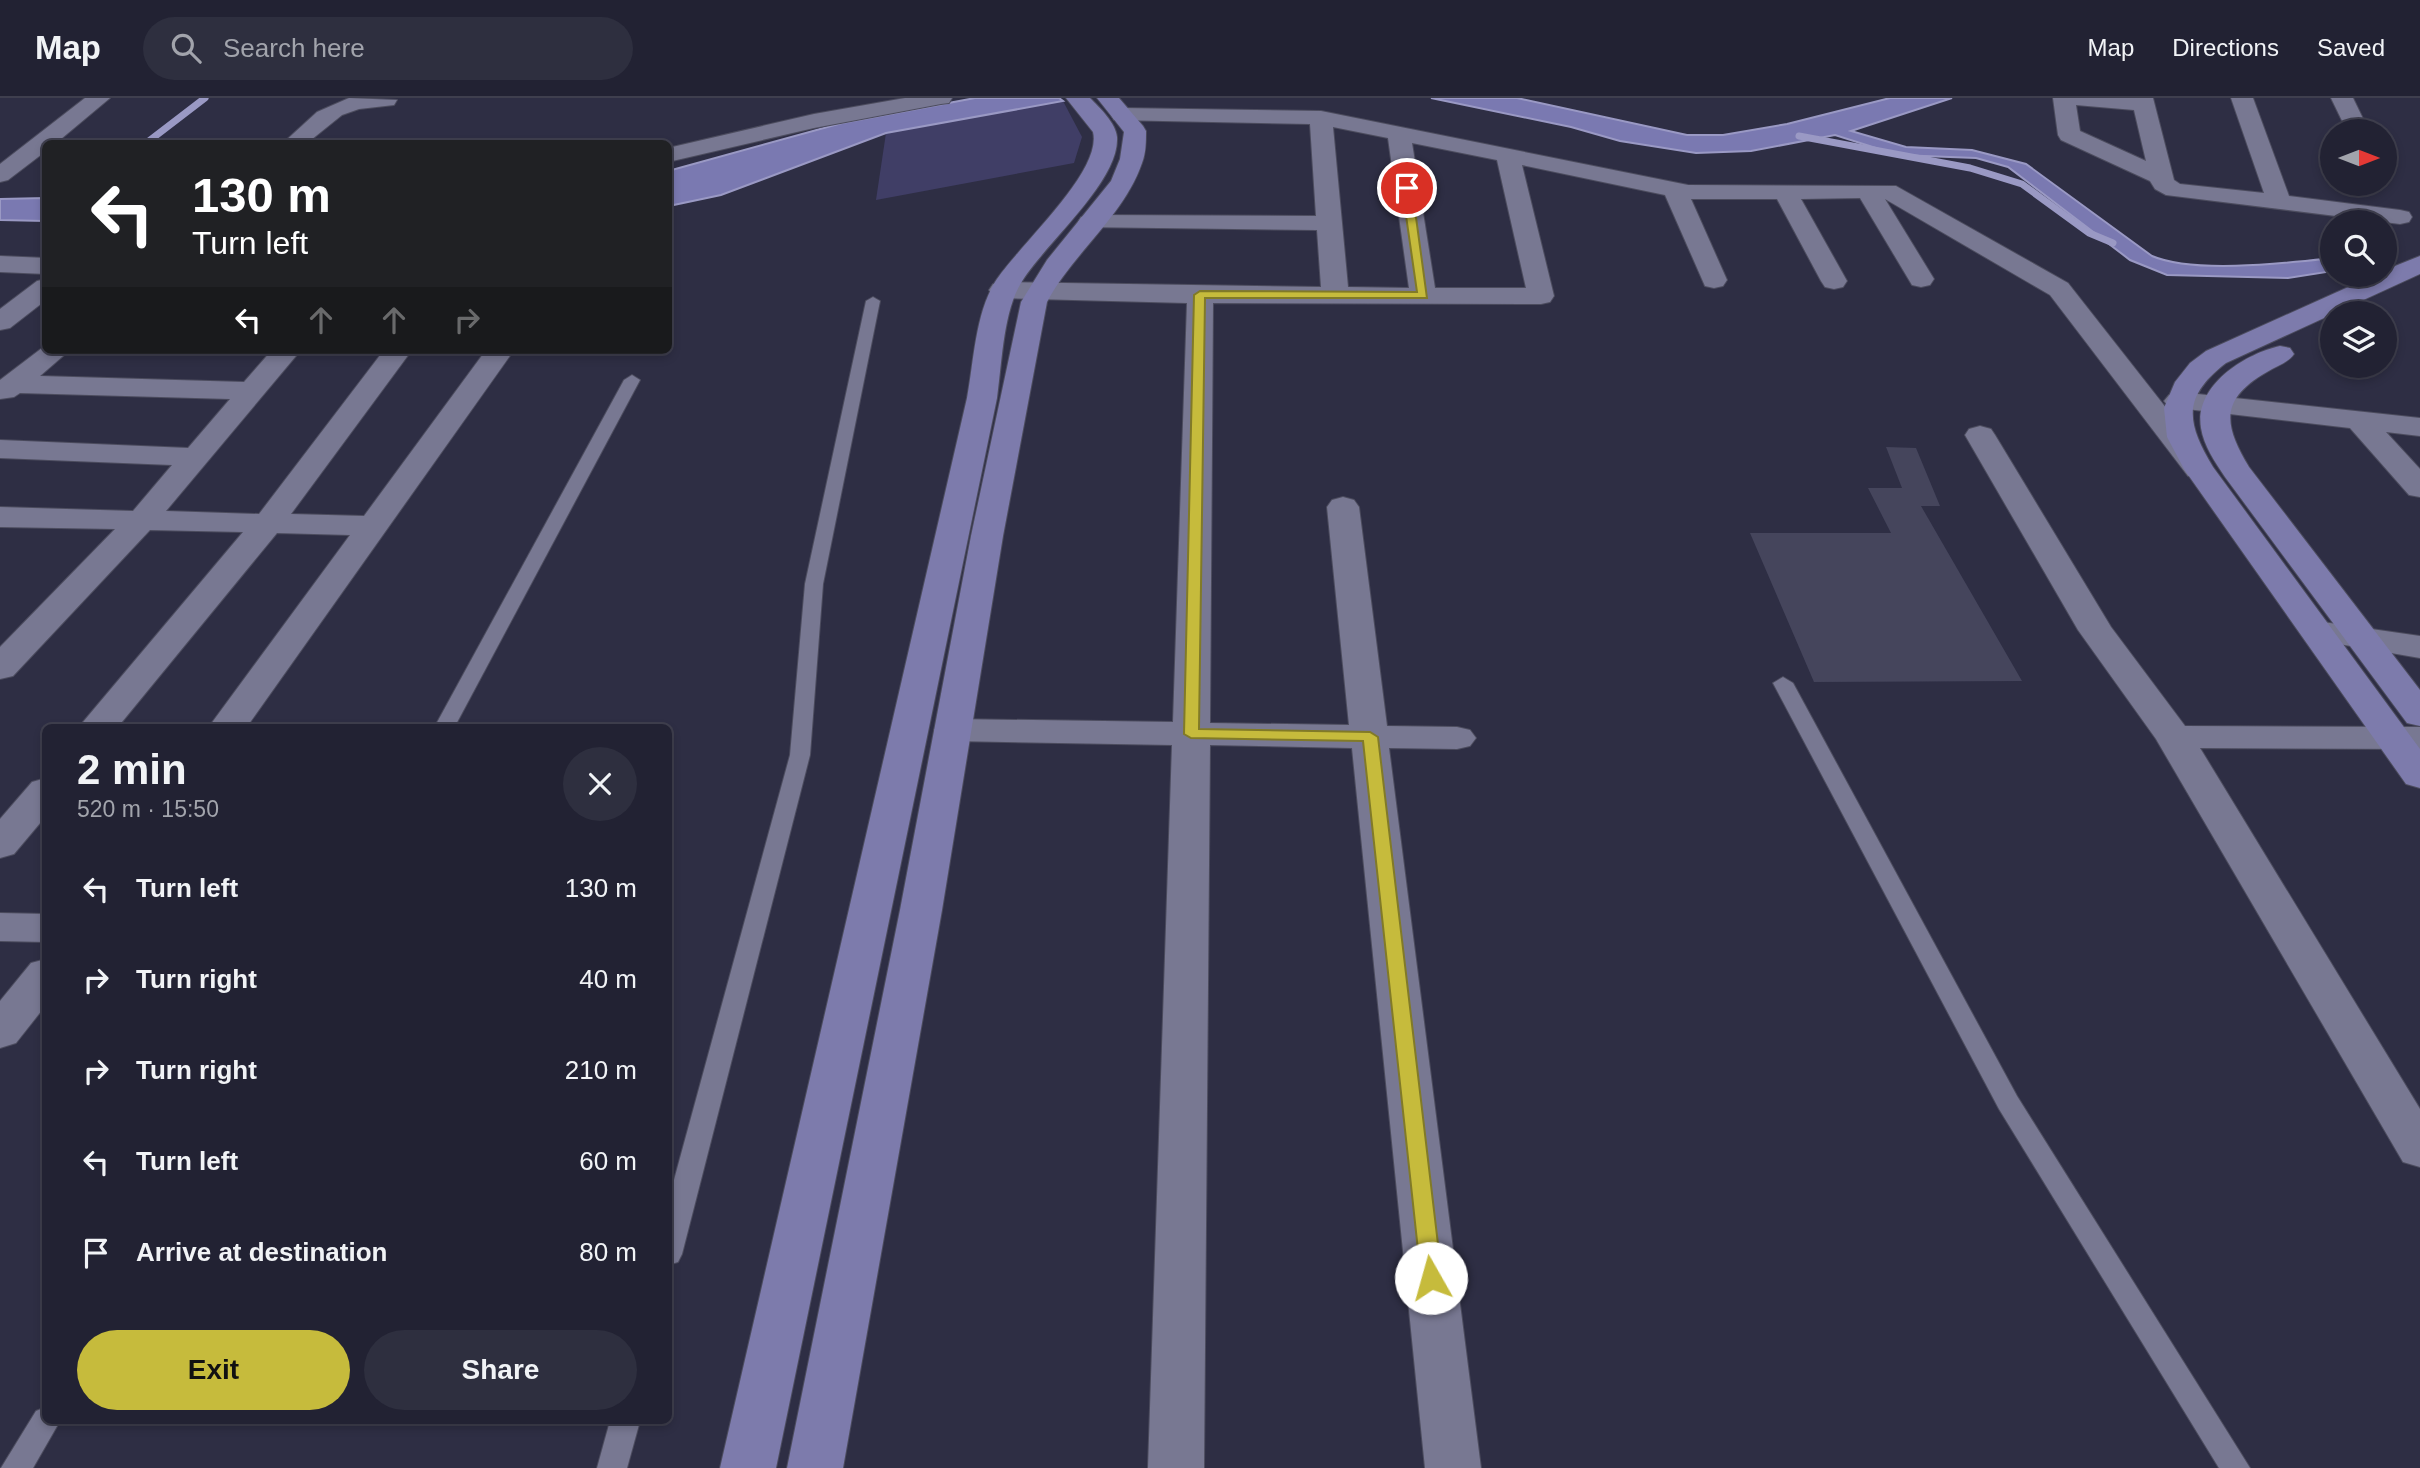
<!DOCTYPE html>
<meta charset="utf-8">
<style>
body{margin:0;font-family:Arial,sans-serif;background:#2e2f3f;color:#f1f3f6;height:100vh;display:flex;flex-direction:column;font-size:26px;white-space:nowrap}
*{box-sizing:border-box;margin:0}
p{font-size:23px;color:#a2a4ac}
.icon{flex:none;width:38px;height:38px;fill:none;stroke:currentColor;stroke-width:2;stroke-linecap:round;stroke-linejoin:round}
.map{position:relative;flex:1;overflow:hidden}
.sheet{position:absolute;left:42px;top:626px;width:630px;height:700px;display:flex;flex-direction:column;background:#223;border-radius:10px;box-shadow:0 4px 10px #0003,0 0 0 2px #3f3f4e}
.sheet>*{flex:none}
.top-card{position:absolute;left:42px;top:42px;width:630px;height:214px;border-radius:10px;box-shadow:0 4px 10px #0003,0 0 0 2px #3f3f4e;background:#202124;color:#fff;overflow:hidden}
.needle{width:46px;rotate:90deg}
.controls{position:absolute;left:2320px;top:21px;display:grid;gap:14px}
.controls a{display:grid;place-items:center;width:77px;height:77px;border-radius:50%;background:#223;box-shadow:0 4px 10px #0003,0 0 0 2px #3f3f4e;font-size:35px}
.pin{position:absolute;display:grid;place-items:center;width:60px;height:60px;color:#fff;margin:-30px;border:4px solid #fff;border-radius:50%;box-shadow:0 2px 7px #0007}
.me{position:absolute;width:77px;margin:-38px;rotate:353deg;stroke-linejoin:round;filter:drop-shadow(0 0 5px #0008)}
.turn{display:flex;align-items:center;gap:24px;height:147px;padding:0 35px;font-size:32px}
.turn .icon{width:91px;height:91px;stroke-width:2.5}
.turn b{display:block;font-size:49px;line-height:60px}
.lanes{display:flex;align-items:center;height:66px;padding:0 35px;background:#0003;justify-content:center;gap:35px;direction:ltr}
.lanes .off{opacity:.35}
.round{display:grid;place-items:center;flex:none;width:74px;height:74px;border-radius:37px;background:#2e2f3f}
.headline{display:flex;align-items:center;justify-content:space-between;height:119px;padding:0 35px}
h1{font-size:42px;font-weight:700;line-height:52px}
.primary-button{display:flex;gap:14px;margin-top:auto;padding:14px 35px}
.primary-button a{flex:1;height:80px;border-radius:42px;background:#c6bb3c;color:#111;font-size:28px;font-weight:700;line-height:80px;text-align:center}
.primary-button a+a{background:#2e2f3f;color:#f1f3f6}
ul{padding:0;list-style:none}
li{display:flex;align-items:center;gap:21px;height:91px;padding:0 35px}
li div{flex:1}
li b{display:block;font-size:26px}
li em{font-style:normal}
header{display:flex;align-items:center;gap:42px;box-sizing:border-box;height:98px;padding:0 35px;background:#223;border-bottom:2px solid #3f3f4e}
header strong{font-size:33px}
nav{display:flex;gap:38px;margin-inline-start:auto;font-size:24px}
.search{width:490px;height:63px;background:#2e2f3f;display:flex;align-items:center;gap:18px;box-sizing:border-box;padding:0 24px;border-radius:38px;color:#a2a4ac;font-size:26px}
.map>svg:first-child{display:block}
.green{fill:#403e66}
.water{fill:#7a79b1;stroke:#9a99c4;stroke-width:2}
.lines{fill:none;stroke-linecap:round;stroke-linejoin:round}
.stream{stroke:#9a99c4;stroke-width:7}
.building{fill:#45455c}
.lane-casing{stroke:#4c4c5e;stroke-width:2}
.street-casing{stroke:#4c4c5e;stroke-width:2}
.secondary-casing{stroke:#4c4c5e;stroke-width:2}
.lane{fill:#787892;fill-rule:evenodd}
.street{fill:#787892;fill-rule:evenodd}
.secondary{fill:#7d7bac;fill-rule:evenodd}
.route{fill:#c6bb3c;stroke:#817a27;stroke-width:2}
</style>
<header>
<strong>Map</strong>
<div class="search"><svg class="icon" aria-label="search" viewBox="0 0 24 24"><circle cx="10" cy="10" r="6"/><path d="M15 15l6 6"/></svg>Search here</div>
<nav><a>Map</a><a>Directions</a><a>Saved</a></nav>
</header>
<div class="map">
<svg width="2420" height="1370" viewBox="0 0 2420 1370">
<rect width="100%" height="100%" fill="#2e2e44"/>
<polygon class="green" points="1063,3 1082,39 1074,65 876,102 886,35"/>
<g class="water">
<polygon points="975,0 1059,0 1063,3 886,35 721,97 669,108 668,73 842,25"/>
<path d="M1431 0H1517L1687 37H1723L1787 26 1890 0H1952L1851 33 1906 49 1972 52 2026 66 2152 158C2194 176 2286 165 2333 160V173L2288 180 2167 177 2130 162 2008 69 1976 60 1898 57 1835 37 1751 53 1696 55 1620 43 1571 29Z"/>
<polygon points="45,100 45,123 0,122 0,101"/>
</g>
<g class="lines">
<g class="stream">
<polyline points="1799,38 1970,70 2022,86 2089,135 2113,145"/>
<polyline points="145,46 205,0"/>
</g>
</g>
<polygon class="building" points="1886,349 1916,350 1940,408 1921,408 2022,583 1814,584 1750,435 1891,435 1868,390 1902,390"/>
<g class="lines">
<defs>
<g id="lane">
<polygon points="873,199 880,203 823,486 810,657 682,1156 678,1164 668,1167 668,1104 790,657 805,486 866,203"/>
<polygon points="632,277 640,282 454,630 434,630 624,282"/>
<polygon points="1783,579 1793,585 2017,998 2250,1370 2219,1370 1999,1011 1773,585"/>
<polygon points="46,1309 46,1323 60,1323 33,1370 1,1370 36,1313"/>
<polygon points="610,1323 640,1323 627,1370 597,1370"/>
</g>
<g id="street">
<polygon points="85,0 110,0 55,46 46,46 46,53 8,82 0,84 0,66"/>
<polygon points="349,0 397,2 394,7 359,11 342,17 306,46 282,46 317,14"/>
<polygon points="905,0 952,0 949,5 941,6 814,30 668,64 668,50 814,16"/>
<path d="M2053 0H2153L2174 82 2180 86 2264 95 2231 0H2253L2289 98 2400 112 2409 114 2412 119 2409 124 2400 126 2166 97 2155 91 2150 83 2061 42 2058 37ZM2076 7 2134 12 2146 63 2080 33Z"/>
<polygon points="2331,0 2353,0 2369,33 2347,33"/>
<path d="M1122 10 1321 13 1688 87 1896 88 2068 185 2214 371 2210 378 2199 380 2188 378 2050 197 1885 101 1934 181 1930 187 1921 189 1912 187 1860 100 1801 101 1847 183 1843 189 1834 191 1825 189 1821 183 1777 101H1691L1727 182 1723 188 1714 190 1705 188 1665 97 1522 67 1554 198 1550 204 1541 206 1213 205 1210 625 1349 627 1327 409 1332 402 1343 399 1354 402 1359 409 1387 628 1457 629 1470 632 1476 640 1470 648 1457 651 1389 650 1481 1370H1425L1352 650 1210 647 1204 1370H1148L1172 647 953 643 940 640 934 632 940 624 953 621 1173 624 1187 205 1002 200 993 198 989 192 993 186 1002 184 1321 189 1317 132 1081 129 1078 124 1081 119 1090 117 1316 118 1310 26 1114 22 1111 17 1114 12ZM1333 29 1388 40 1409 190 1348 189ZM1412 45 1497 62 1526 190H1435Z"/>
<polygon points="0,158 46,160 46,176 0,174"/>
<polygon points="46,181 46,202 10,230 0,232 0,211 37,183"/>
<polygon points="46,247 46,252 70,252 40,278 244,284 272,252 301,252 166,413 259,416 384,252 412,252 291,416 364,418 486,252 514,252 246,630 208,630 350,437 277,435 117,630 78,630 243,434 150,432 13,578 0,581 0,549 115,431 0,429 0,409 133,413 172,367 0,360 0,342 188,350 230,301 20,295 14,299 0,301 0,282"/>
<polygon points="2179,294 2420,320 2420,338 2386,334 2420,371 2420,399 2409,397 2350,330 2169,309 2164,303 2169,297"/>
<polygon points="1980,328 1991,331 1995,337 2111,529 2185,628 2420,629 2420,651 2200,650 2420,1011 2420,1069 2403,1064 2156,641 2078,532 1965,337 1969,331"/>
<polygon points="2316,523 2420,538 2420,560 2304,540 2299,533 2304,526"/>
<polygon points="46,680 46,718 14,756 0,760 0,721 32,684"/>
<polygon points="0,815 46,816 46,844 0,843"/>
<polygon points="46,861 46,907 16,945 0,950 0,903 31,865"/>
</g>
<g id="secondary">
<path d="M1066 0H1090C1099 9 1116 25 1117 39 1120 84 1044 146 1021 185 1003 215 1002 265 997 300L776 1370H720L967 300C974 263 975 217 995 184 1017 149 1103 74 1093 34Z"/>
<path d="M1097 0H1119L1143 28 1146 33C1146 44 1146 55 1142 65 1124 118 1073 155 1047 204L1003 438 942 812 843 1370H787L900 812 971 438 1021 204 1047 162 1111 83 1120 61 1124 34Z"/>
<path d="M2420 158V176L2226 265C2182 299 2186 324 2213 369L2420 651V690L2406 686 2184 371 2167 339 2164 310 2175 284 2190 265 2206 253 2375 177H2385V172Z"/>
<path d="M2280 248 2290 250 2294 256C2288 265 2276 268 2267 274 2220 301 2223 326 2249 369L2420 592V628L2407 625 2225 379C2215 364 2204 348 2201 330 2194 288 2244 256 2280 248Z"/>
</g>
</defs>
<use href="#lane" class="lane-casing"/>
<use href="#street" class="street-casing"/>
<use href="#secondary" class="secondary-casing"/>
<use href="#lane" class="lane"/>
<use href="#street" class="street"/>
<use href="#secondary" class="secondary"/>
</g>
<polygon class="route" points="1407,87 1412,90 1427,200 1205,200 1199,631 1370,634 1378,639 1442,1180 1439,1186 1431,1189 1424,1186 1421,1180 1363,643 1191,640 1184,636 1194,197 1200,193 1417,194 1402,90"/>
</svg>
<div class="controls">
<a><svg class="needle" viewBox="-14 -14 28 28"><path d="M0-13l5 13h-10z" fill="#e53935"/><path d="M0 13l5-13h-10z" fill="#a2a4ac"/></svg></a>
<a><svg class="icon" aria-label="search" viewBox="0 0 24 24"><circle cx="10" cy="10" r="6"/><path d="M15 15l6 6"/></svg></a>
<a><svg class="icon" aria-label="layers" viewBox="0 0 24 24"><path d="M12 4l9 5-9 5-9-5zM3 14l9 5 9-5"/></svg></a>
</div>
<div class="pin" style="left:1407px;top:90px;background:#d93025"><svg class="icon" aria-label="arrive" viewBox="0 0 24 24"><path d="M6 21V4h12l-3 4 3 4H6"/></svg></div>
<svg class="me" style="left:1431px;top:1180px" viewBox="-20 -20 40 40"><circle r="19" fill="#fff"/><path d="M0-13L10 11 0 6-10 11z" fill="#c6bb3c"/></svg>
<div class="top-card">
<div class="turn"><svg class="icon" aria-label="left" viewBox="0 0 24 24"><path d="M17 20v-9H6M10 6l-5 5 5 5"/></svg><div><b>130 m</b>Turn left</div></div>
<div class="lanes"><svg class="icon" aria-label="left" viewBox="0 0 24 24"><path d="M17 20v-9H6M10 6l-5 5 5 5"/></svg><svg class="icon off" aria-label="ahead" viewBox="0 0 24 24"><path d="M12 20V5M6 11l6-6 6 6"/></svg><svg class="icon off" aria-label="ahead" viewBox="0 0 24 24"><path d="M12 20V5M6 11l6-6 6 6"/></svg><svg class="icon off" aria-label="right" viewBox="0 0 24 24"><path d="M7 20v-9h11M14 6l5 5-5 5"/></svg></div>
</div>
<section class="sheet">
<div class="headline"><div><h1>2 min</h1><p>520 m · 15:50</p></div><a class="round"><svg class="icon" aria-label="close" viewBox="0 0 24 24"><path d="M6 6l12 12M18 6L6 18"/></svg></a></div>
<ul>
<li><svg class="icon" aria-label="left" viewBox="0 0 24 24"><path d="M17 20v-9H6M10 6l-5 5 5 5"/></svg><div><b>Turn left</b></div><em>130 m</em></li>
<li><svg class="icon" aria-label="right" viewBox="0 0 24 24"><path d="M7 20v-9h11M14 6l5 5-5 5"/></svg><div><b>Turn right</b></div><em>40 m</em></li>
<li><svg class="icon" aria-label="right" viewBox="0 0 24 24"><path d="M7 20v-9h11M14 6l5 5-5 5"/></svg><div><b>Turn right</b></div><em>210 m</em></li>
<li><svg class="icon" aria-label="left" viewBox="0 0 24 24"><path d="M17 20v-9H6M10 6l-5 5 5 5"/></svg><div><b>Turn left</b></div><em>60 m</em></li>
<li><svg class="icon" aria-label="arrive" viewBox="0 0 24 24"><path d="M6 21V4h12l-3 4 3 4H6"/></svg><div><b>Arrive at destination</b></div><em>80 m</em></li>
</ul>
<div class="primary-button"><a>Exit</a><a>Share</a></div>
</section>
</div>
